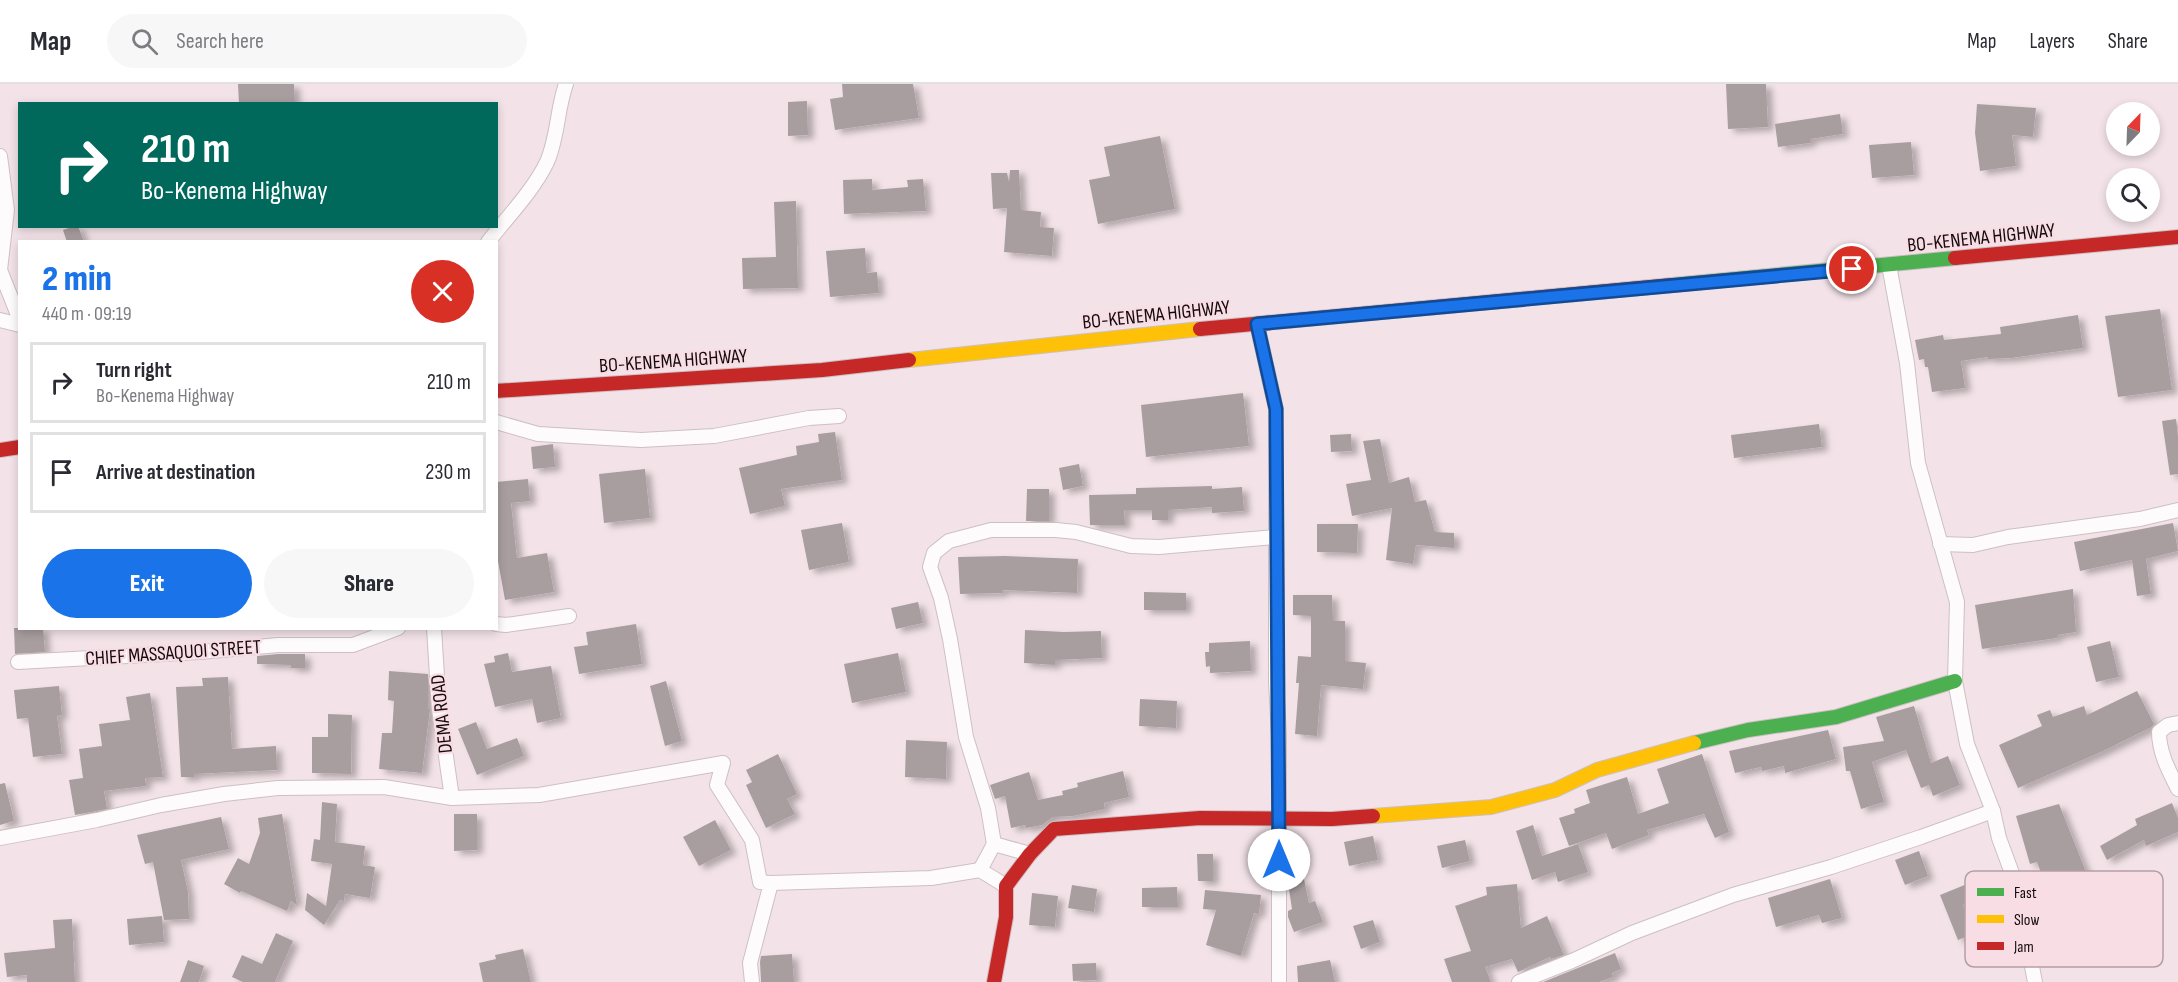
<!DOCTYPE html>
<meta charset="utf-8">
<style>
body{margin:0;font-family:"Sofia Sans Condensed",sans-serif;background:#f7f7f7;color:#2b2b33;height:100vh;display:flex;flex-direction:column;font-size:22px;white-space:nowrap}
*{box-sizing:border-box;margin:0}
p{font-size:20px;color:#7c7c81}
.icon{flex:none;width:33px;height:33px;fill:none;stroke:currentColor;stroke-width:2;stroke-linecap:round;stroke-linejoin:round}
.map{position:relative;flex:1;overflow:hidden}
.panel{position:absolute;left:18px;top:156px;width:480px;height:390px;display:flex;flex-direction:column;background:#fff;border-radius:0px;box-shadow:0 3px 9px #0003}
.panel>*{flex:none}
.guide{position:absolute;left:18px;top:18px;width:480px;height:126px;border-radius:0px;box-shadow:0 3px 9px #0003;background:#00695c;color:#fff;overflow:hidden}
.needle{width:39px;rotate:23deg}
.tools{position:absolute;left:2106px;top:18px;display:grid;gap:12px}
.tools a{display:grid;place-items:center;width:54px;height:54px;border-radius:50%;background:#fff;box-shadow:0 3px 9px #0003;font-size:30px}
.pin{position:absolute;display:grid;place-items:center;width:51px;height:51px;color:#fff;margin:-26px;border:3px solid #fff;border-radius:50%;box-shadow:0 2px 6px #0007}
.me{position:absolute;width:66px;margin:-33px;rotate:0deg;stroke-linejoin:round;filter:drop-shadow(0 0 4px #0008)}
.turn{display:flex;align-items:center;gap:21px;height:126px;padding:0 24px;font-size:27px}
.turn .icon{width:78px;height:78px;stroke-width:2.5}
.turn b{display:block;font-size:42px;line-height:51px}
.round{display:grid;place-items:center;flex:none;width:63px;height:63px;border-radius:32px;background:#f7f7f7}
.headline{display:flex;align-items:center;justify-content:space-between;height:102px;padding:0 24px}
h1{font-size:36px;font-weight:800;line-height:45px;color:#1a73e8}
.action{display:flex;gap:12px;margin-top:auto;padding:12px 24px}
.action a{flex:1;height:69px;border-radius:36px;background:#1a73e8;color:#fff;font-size:24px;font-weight:800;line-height:69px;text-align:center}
.action a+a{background:#f7f7f7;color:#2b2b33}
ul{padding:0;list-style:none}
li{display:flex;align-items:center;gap:18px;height:81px;margin:0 12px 9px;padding:0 12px;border:3px solid #e1e1e2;border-radius:0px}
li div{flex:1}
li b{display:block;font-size:22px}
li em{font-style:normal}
header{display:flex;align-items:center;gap:36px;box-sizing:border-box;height:84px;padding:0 30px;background:#fff;border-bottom:2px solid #e1e1e2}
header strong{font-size:28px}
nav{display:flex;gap:33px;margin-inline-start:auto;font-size:21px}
.search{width:420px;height:54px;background:#f7f7f7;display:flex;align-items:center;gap:15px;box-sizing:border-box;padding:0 21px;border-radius:33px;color:#7c7c81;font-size:22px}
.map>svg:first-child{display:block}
.building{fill:#a99e9f;filter:url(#shadow)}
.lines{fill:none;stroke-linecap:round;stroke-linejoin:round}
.street-casing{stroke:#ccc0c3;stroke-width:16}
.fast-casing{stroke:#ccc0c3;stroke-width:16}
.slow-casing{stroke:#ccc0c3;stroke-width:16}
.jam-casing{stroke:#ccc0c3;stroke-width:16}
.street{stroke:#fdfbfc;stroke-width:14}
.fast{stroke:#4caf50;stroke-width:14}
.slow{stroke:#ffc107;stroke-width:14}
.jam{stroke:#c62828;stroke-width:14}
.route-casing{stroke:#114b97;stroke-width:15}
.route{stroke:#1a73e8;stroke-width:10}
.labels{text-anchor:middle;stroke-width:4.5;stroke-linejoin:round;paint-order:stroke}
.street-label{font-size:20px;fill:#140b0e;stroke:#f9dde4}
.key{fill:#f9dde4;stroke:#b49ea4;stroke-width:1.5}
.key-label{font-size:16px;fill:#140b0e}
</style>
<header>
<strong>Map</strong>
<div class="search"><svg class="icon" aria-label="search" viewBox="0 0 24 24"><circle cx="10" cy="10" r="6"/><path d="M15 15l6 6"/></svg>Search here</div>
<nav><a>Map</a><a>Layers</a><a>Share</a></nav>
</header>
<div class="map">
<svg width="2178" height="898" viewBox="0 0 2178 898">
<defs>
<filter id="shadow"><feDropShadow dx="6" dy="4" stdDeviation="3" flood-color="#0004"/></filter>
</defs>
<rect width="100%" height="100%" fill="#f3e3e8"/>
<g class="building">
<polygon points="238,0 294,0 295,20 239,20"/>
<polygon points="842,0 913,0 919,34 835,46 830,15 843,13"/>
<polygon points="1726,0 1766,0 1768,43 1728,45"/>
<polygon points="807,17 808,51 788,52 788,18"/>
<polygon points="1977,20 2036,24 2033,53 2012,51 2016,82 1980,87 1975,49"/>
<polygon points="1840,30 1843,50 1810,55 1810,59 1778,63 1775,40"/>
<polygon points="1160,52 1175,125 1098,140 1089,96 1110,92 1104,63"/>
<polygon points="1911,58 1914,91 1872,94 1869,61"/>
<polygon points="1010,86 1019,86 1021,126 1041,128 1040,143 1054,144 1052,172 1004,168 1007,124 993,125 991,89 1007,89 1009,98"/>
<polygon points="872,95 872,106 908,103 907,96 923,95 926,127 844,130 843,96"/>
<polygon points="796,117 798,204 743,205 742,174 776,173 774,118"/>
<polygon points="75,142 78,142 84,158 67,158 63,146"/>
<polygon points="865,164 867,189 877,188 879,209 830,213 826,167"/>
<polygon points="2160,225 2172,306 2118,313 2105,232"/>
<polygon points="2078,231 2083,264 2011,274 1988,275 1988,273 1961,277 1965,304 1932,308 1928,283 1925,283 1924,275 1919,276 1915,256 1943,251 1944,256 2001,250 2000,243"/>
<polygon points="1243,309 1249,362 1146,373 1141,321"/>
<polygon points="2176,335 2178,353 2178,390 2170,391 2162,337"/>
<polygon points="1819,340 1822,363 1734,374 1731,351"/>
<polygon points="835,348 842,396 781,405 785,422 750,430 739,384 797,371 796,362 819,358 818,350"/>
<polygon points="1351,350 1352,367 1331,368 1330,351"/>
<polygon points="1380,355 1389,399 1409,393 1415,418 1426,416 1435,448 1454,449 1454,464 1416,461 1413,480 1386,476 1392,424 1352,432 1346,400 1371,396 1363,357"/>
<polygon points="553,360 555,383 533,385 531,363"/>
<polygon points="1079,380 1083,402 1063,406 1059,384"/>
<polygon points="645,385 650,434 604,439 599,390"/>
<polygon points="528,395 530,417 511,419 517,474 547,469 554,508 505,516 496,466 496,398"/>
<polygon points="1212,402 1212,405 1242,403 1244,427 1212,429 1212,423 1168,426 1168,436 1152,436 1152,426 1124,426 1125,441 1090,441 1089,411 1136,410 1136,404"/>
<polygon points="1027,405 1049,405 1049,437 1026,437"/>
<polygon points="842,439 849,478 809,486 801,446"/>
<polygon points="2173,439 2178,467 2146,475 2151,510 2137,512 2132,476 2080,487 2074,458"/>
<polygon points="1317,440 1358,440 1357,469 1317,468"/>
<polygon points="1005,472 1078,475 1077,509 1002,506 1002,509 960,510 958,473"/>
<polygon points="2073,505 2076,548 2057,551 2057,554 1982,565 1975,521"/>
<polygon points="1144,508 1186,509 1186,526 1144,526"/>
<polygon points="1293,511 1332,511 1333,537 1345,537 1345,577 1366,579 1363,605 1321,601 1317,652 1295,650 1299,599 1296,599 1298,572 1311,573 1311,532 1293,531"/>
<polygon points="918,518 923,539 896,545 891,524"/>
<polygon points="636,540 642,580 579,590 574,563 588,561 586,548"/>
<polygon points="14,544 43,544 45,568 15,570"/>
<polygon points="1025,546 1064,548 1101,547 1102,574 1055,576 1055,581 1024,579"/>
<polygon points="1250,557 1251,587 1210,589 1210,582 1206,583 1205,568 1209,568 1209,559"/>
<polygon points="2110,557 2119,593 2096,598 2087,563"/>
<polygon points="508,569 512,588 551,582 561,634 537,639 532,615 495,623 484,580 495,578 494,572"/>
<polygon points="898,569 906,608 852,619 844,580"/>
<polygon points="278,570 305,570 305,584 291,584 291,581 257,580 257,572"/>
<polygon points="389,587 428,590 428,625 430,625 422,689 379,685 382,649 392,649 394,617 388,616"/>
<polygon points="228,593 232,665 276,662 277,686 194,690 194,693 181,693 176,603 203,602 202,594"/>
<polygon points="666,597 682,657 665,662 650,602"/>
<polygon points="59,602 62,631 57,632 62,670 33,673 28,634 17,635 14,606"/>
<polygon points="2137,607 2154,640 2152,643 2101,668 2018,704 1999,661 2042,642 2037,631 2050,626 2053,633 2084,622 2087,631"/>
<polygon points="150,609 163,693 145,694 146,702 104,707 107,725 75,731 69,696 83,694 79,665 102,662 99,640 130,636 126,613"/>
<polygon points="1140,615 1177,617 1176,644 1139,642"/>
<polygon points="1914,622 1931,679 1948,672 1960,701 1933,712 1929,701 1921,704 1906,666 1872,678 1884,718 1861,725 1850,687 1846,687 1843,663 1884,657 1876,633"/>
<polygon points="328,630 352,631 351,690 312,689 312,653 328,653"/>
<polygon points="476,638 487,665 517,654 524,672 477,691 458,645"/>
<polygon points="1828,646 1836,675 1785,689 1784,682 1762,687 1761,683 1735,689 1729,667"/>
<polygon points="906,656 947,658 946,695 905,693"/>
<polygon points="778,670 797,710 787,715 795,730 766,744 746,701 752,698 746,686"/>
<polygon points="1702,670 1729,748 1715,754 1704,730 1647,746 1649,751 1612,765 1606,749 1569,762 1559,734 1575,729 1574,725 1590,719 1586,706 1627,693 1638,730 1669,719 1657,685"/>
<polygon points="1123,687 1129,713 1104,719 1105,725 1073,732 1053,733 1042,741 1026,744 1025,741 1011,744 1005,712 995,715 990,701 1029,688 1038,716 1063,711 1062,707 1078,703 1077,699"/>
<polygon points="5,699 14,737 0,741 0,700"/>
<polygon points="322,718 337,720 335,758 365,762 363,781 375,783 370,814 345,810 344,817 340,816 324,841 305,826 307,809 326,822 332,780 311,777 314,755 320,756"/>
<polygon points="2172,719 2178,734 2178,748 2146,762 2144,756 2107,776 2100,762 2137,741 2135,735"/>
<polygon points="2059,720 2094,808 2054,824 2037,778 2030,780 2016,732"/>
<polygon points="282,730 297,821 291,817 287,827 241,807 240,809 224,800 238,774 249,780 260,749 258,734"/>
<polygon points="454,730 477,730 477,766 454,767"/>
<polygon points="221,733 229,765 181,776 188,808 189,835 164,836 153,778 145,780 137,751"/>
<polygon points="715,736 731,766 699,782 683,753"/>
<polygon points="1533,741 1542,772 1578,760 1588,788 1558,798 1555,788 1532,796 1516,747"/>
<polygon points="1373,752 1378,776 1349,782 1344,758"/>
<polygon points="1465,756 1470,777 1442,784 1437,762"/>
<polygon points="1919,767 1928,792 1905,801 1895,776"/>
<polygon points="1197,770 1213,770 1213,797 1198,797"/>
<polygon points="1992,788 1999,807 1963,821 1975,849 1958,856 1940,811 1967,800 1967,798"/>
<polygon points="1304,795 1309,819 1315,817 1323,838 1294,848 1288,833 1288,827 1292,825 1288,799"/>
<polygon points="1830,795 1842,834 1822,839 1819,831 1776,843 1768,814"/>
<polygon points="1517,800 1521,844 1547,832 1564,871 1551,875 1550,873 1518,888 1512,875 1485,883 1491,898 1452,898 1444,875 1471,867 1455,822 1487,811 1486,803"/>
<polygon points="1072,801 1097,805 1094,828 1068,824"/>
<polygon points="1177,803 1178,823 1142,823 1142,804"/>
<polygon points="1205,806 1261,811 1259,830 1254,829 1241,872 1206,861 1216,826 1203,825"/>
<polygon points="1032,809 1058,812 1055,843 1029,841"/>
<polygon points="162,832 164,858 129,861 127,835"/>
<polygon points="72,835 75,898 27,898 27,891 7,893 4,869 55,864 53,836"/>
<polygon points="1373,836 1380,858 1361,865 1353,842"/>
<polygon points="276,849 293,857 275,898 243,898 232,893 242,871 262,880"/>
<polygon points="523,865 531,898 483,898 479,879 496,875 495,871"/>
<polygon points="1615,869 1621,885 1612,889 1613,893 1599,898 1543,898"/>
<polygon points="792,870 794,898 761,898 760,878 761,872"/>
<polygon points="188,876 204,882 199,898 180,898"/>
<polygon points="1330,876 1335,898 1298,898 1297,882"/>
<polygon points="1096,879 1097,896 1073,897 1072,880"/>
</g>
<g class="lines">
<defs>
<g id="street">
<polyline points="0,72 7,126 0,186"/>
<path d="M488 158C508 132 533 107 547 78 558 53 557 25 566 0"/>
<polyline points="1889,181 1907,279 1918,379 1957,518 1955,597 1967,660 1993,727 1999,754 2016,800 2035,898"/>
<polyline points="0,186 20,236"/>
<polyline points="0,236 20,241"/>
<polyline points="1257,240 1276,325 1276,599 1279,650 1279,898"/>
<polyline points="496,338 538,350 641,356 714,352 809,334 839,332"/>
<polyline points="1940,460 1973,461 2008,453 2140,435 2178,426"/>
<polyline points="496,540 506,541 569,532"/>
<polyline points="434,544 439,624 452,714"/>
<polyline points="18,578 200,568 278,561 353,561 398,544"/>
<path d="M2178 639 2168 641 2159 648C2159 669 2169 687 2178 705"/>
<polyline points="0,754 97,736 161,721 224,710 278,704 384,703 452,714 539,711 723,679 717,701 752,756 760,798 771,799 750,879 752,898"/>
<polyline points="1030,770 994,760 988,724 966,653 950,555 941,514 930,483 934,469 949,457 991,446 1056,446 1076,448 1131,462 1159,463 1275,453"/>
<polyline points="980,786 994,760"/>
<polyline points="771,799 931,794 980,786 1006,802"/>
<polyline points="1519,898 1572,877 1632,849 1733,811 1831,783 1921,753 1993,727"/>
</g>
<g id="fast">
<polyline points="1672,201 1955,174"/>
<polyline points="1694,659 1748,646 1836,633 1955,597"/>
</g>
<g id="slow">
<polyline points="909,276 1200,245"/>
<polyline points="1373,732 1491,723 1555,706 1597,686 1694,659"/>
</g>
<g id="jam">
<polyline points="1955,174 2178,153"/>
<polyline points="1200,245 1672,201"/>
<polyline points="496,307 822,286 909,276"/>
<polyline points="0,366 20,363"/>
<polyline points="994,898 1006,833 1006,802 1030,770 1054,745 1200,734 1332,735 1373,732"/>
</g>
</defs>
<use href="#street" class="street-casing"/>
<use href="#fast" class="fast-casing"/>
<use href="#slow" class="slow-casing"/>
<use href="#jam" class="jam-casing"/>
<use href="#street" class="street"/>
<use href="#fast" class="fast"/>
<use href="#slow" class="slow"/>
<use href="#jam" class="jam"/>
</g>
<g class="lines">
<defs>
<polyline id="route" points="1279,776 1276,325 1257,240 1852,185"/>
</defs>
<use href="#route" class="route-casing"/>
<use href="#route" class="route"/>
</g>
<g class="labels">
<g class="street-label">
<text transform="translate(1981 153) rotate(-6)" y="7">BO-KENEMA HIGHWAY</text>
<text transform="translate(1156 230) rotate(-6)" y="7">BO-KENEMA HIGHWAY</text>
<text transform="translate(673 276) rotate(-4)" y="7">BO-KENEMA HIGHWAY</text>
<text transform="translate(173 568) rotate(-4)" y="7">CHIEF MASSAQUOI STREET</text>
<text transform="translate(441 630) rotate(-96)" y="7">DEMA ROAD</text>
</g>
</g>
<rect x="1965" y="787" width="198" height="96" rx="9" class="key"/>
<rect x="1977" y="804" width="27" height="8" fill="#4caf50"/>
<rect x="1977" y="831" width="27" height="8" fill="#ffc107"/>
<rect x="1977" y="858" width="27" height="8" fill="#c62828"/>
<g class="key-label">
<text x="2014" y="814">Fast</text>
<text x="2014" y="841">Slow</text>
<text x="2014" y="868">Jam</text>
</g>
</svg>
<div class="tools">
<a><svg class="needle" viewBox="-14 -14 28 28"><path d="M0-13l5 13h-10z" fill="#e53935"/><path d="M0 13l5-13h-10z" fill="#7c7c81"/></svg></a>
<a><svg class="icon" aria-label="search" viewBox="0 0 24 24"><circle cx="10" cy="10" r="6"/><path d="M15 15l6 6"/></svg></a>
</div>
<div class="pin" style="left:1852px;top:185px;background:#d93025"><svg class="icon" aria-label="arrive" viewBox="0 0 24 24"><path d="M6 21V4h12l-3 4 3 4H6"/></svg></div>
<svg class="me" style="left:1279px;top:776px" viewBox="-20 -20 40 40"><circle r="19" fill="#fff"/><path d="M0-13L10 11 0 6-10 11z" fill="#1a73e8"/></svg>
<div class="guide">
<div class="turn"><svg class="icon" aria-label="right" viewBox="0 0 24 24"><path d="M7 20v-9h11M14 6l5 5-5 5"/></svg><div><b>210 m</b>Bo-Kenema Highway</div></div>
</div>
<section class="panel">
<div class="headline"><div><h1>2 min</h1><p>440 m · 09:19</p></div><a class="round" style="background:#d93025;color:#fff"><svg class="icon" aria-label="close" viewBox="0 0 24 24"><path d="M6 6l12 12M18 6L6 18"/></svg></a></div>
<ul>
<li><svg class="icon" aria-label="right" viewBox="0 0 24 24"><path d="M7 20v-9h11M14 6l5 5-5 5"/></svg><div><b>Turn right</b><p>Bo-Kenema Highway</p></div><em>210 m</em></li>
<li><svg class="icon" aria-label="arrive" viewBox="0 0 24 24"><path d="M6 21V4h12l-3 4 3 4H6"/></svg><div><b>Arrive at destination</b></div><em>230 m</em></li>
</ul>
<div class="action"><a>Exit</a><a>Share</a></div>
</section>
</div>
